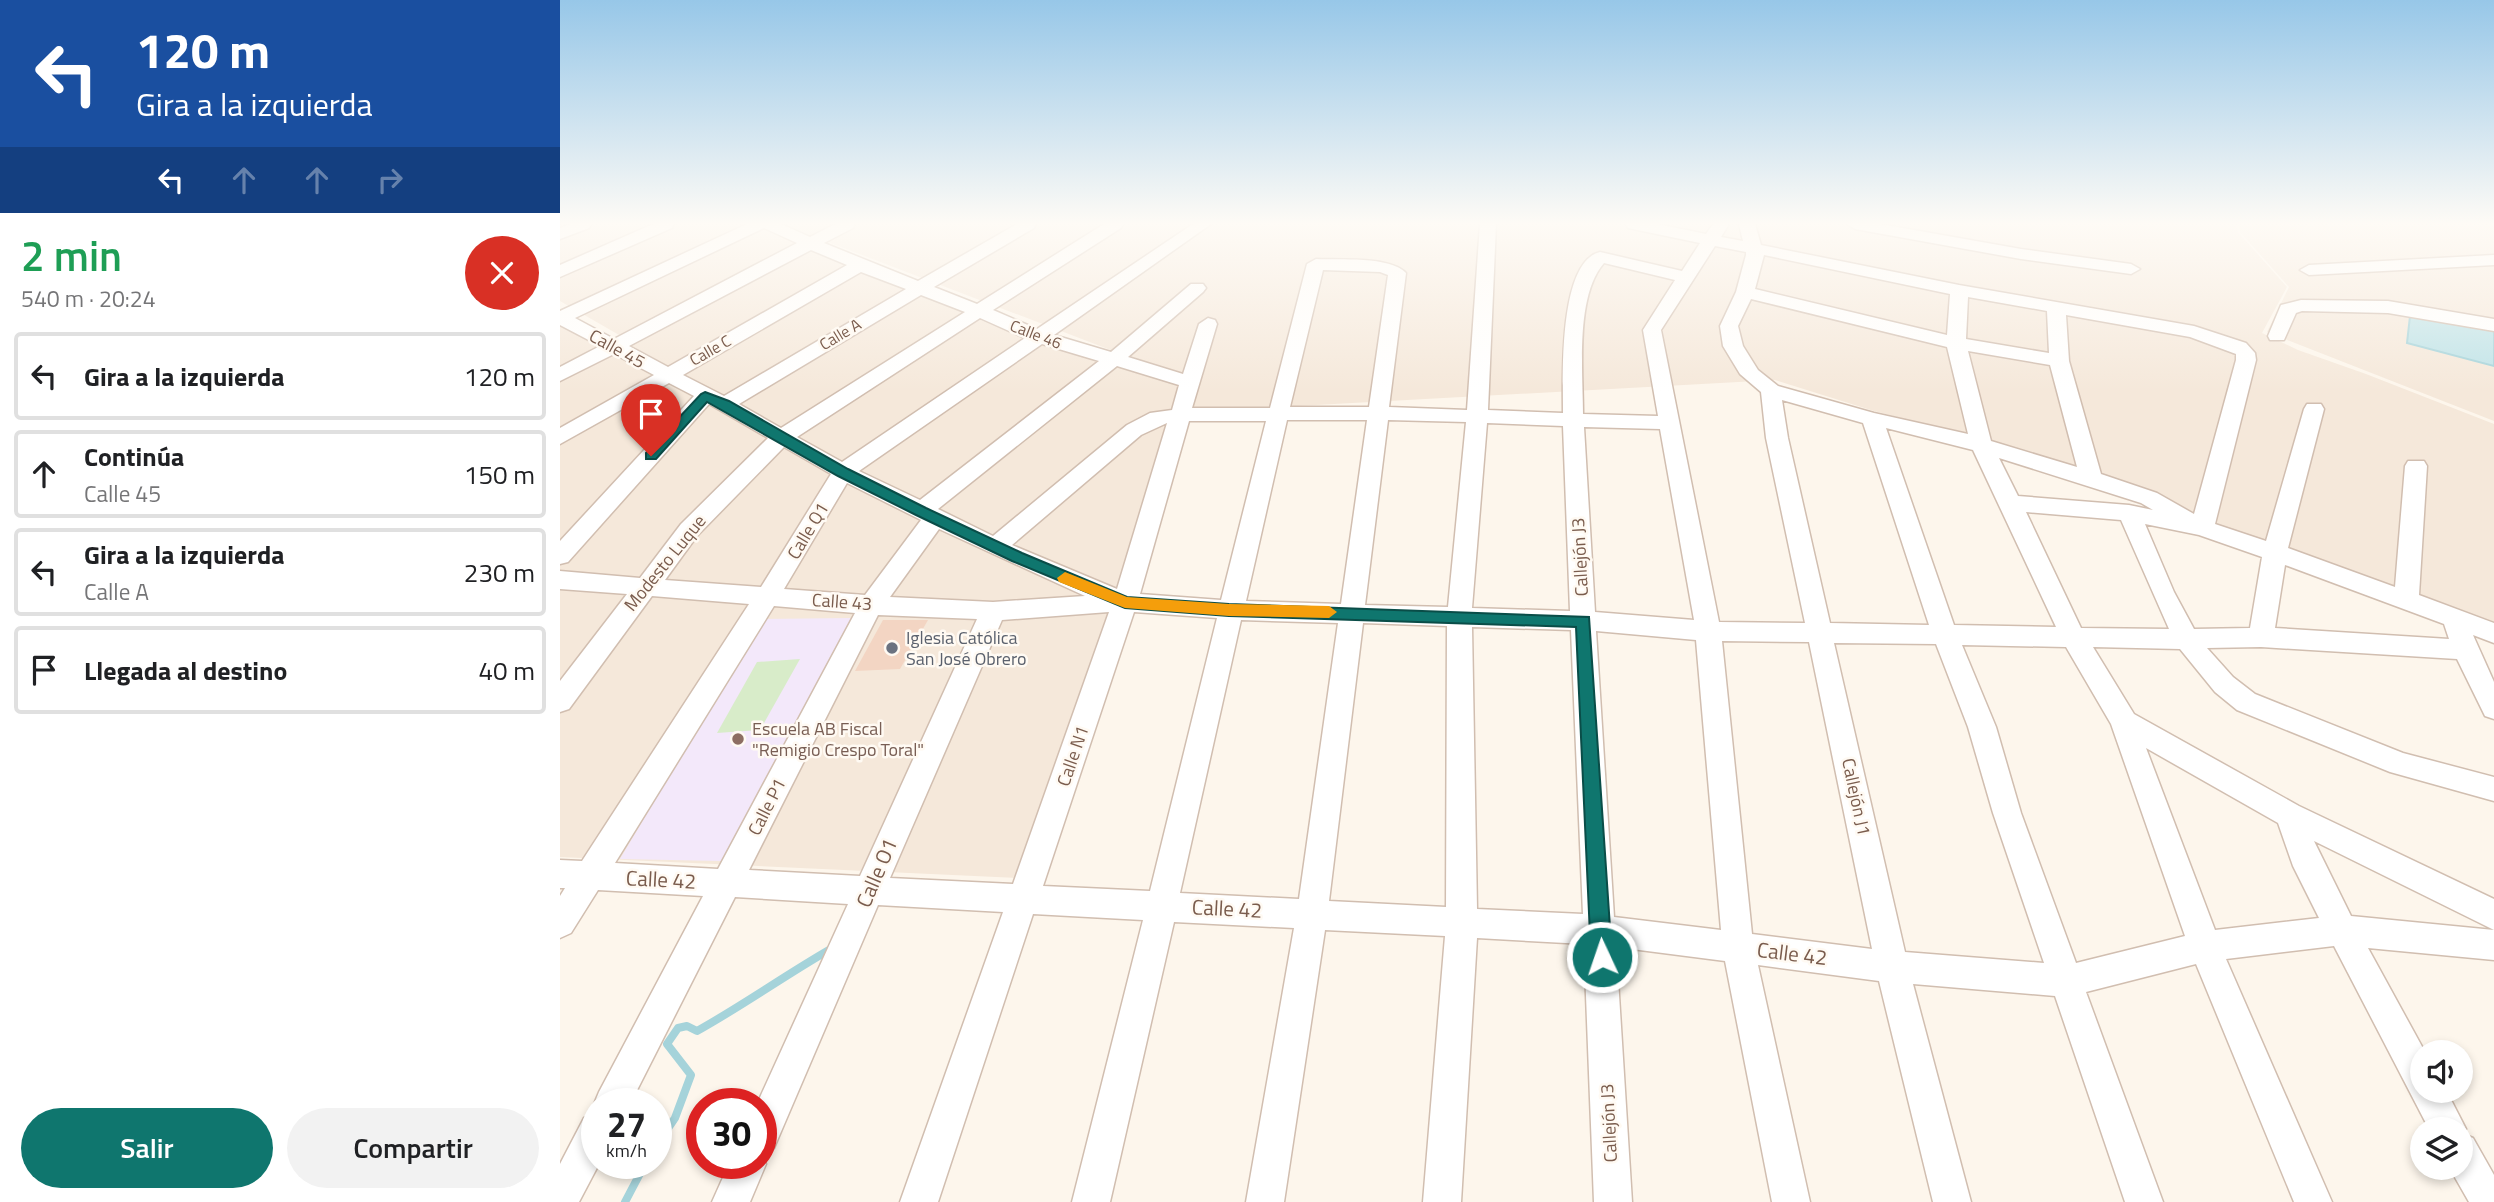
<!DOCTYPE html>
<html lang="es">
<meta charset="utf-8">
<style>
body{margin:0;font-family:"Titillium Web",sans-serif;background:#f2f2f2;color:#202124;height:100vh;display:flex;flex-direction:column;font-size:26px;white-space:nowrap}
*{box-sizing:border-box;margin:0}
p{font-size:23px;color:#757577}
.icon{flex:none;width:38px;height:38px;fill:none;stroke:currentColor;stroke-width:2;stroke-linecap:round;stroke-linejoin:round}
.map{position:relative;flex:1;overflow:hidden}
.side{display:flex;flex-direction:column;background:#fff;width:560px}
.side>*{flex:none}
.hud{background:#1a4fa0;color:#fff;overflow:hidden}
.fabs{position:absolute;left:1850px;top:1040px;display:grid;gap:14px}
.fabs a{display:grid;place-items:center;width:63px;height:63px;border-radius:50%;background:#fff;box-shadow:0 4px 10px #0003;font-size:35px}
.speed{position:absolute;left:21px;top:1088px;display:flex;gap:14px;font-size:35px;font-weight:700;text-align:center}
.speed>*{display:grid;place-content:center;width:91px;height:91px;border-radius:50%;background:#fff;box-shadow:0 4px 10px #0003;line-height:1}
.speed small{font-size:18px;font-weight:400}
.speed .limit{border:10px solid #d22;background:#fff;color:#111}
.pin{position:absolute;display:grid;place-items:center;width:60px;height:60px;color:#fff;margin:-72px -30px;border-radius:50% 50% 50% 0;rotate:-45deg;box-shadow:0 0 7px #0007}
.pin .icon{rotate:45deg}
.me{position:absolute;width:77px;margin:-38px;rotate:357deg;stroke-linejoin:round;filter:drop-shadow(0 0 5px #0008)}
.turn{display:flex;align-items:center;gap:24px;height:147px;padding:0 21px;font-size:32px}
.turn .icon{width:91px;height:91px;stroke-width:2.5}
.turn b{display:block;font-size:49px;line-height:60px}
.lanes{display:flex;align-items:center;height:66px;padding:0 21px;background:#0003;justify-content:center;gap:35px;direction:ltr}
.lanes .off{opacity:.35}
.round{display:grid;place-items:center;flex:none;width:74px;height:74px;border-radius:37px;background:#f2f2f2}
.summary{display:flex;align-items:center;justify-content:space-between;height:119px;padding:0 21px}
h1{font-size:42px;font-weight:600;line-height:52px;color:#1e9e55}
.cta{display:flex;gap:14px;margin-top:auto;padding:14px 21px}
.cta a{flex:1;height:80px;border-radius:42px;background:#0f766e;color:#fff;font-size:28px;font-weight:600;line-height:80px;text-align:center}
.cta a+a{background:#f2f2f2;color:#202124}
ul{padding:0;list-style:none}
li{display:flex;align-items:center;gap:21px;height:88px;margin:0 14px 10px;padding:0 7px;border:4px solid #e0e0e0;border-radius:7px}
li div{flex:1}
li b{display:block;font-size:26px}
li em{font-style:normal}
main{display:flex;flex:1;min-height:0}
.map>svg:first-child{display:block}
.residential{fill:#f5e8da}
.education{fill:#f3e8fa}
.green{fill:#d8ecc9}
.water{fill:#bfe3e8;stroke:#a5d3da;stroke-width:2}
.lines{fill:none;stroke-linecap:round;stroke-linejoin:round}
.stream{stroke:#a5d3da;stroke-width:8}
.building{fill:#f3d5c3}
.minor-casing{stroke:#d1beb0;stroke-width:3}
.minor{fill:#fff;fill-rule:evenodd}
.route{fill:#0f766e;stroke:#0a4d48;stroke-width:2}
.slow{fill:#f59e0b}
.worship-dot{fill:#6b7280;stroke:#fffaf3;stroke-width:2.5}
.education-dot{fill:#8d6e63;stroke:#fffaf3;stroke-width:2.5}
.labels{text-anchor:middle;stroke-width:5;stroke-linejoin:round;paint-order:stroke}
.far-street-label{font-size:16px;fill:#7a5c4d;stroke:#fffaf3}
.street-label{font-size:18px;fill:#7a5c4d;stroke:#fffaf3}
.worship-label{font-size:18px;fill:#5b616d;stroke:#fffaf3;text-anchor:start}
.education-label{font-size:18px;fill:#785e54;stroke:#fffaf3;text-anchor:start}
.near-street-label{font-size:21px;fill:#7a5c4d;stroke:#fffaf3}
</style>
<main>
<section class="side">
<div class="hud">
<div class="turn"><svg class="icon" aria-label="left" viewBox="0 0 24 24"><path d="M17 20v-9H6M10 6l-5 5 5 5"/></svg><div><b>120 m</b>Gira a la izquierda</div></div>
<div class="lanes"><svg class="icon" aria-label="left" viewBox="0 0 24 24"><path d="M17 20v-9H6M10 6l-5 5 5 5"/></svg><svg class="icon off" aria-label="ahead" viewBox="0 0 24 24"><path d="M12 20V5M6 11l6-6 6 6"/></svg><svg class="icon off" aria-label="ahead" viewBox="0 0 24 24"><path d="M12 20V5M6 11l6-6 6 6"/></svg><svg class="icon off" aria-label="right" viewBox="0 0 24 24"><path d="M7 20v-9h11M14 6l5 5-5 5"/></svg></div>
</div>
<div class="summary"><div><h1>2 min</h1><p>540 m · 20:24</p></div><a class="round" style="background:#d93025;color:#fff"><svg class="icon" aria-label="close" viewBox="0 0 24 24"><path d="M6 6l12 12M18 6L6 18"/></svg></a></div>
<ul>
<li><svg class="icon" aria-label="left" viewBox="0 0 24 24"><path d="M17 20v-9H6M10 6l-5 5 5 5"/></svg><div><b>Gira a la izquierda</b></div><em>120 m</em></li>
<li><svg class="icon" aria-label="ahead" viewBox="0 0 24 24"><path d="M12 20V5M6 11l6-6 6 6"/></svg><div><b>Continúa</b><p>Calle 45</p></div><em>150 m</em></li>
<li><svg class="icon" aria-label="left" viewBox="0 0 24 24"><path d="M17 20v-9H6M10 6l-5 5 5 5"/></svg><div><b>Gira a la izquierda</b><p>Calle A</p></div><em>230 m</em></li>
<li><svg class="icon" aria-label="arrive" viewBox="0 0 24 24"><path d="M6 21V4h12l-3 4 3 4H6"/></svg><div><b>Llegada al destino</b></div><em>40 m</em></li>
</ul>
<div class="cta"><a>Salir</a><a>Compartir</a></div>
</section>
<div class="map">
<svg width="1934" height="1202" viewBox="0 0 1934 1202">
<rect width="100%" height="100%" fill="#fdf6ec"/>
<g class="residential">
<polygon points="0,224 99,224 0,269"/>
<polygon points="112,224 1677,224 1678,232 1727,287 1702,333 1738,350 1806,374 1934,424 1934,624 1649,525 1611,502 1428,440 1314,411 1215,380 627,412 634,382 263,240 73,343 0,301 0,276"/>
<polygon points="1679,224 1934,224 1934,421 1707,332 1729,287 1680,232"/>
<polygon points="254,247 479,340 627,384 460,878 0,857 0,326 55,354"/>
</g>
<polygon class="education" points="291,618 161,861 60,859 202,619"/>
<polygon class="green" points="240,659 200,730 157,733 197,662"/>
<polygon class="water" points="1851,307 1934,326 1934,366 1847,343"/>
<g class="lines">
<g class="stream">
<path d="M96 1146 115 1118 131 1075 107 1044 118 1028 127 1026 137 1031C182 1006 224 976 269 950"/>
<polyline points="65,1202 85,1164"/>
</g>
</g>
<polygon class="building" points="323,620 368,620 340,669 295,671"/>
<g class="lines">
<defs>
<g id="minor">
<polygon points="10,224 31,224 29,228 0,239 0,228"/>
<polygon points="93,224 114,224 112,228 0,277 0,265"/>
<path d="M187 224H221L250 237 275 224H295L293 228 264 243 358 281 457 224H476L474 228 374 287 417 304 544 224H563L561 228 433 310 477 329 633 224H651L494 335 551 352 631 284H643L646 288 643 292 568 357 623 374 639 324 648 318 655 320 657 324 632 408H710L747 264 756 259C779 260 830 256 846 273L829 407 907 410 920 224H936L928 410 1003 413C1003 379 998 262 1040 252L1122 271 1140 243 1068 228 1066 224H1097L1146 234 1153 224H1169L1161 237 1183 241 1179 224H1195L1201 245 1399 285 1634 326 1686 343 1695 353 1696 360 1655 524 1706 541 1744 409 1747 404H1761L1764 409 1728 548 1835 587 1845 466 1848 461H1864L1867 466 1859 595 1934 623V643L1913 635 1934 682V719L1925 716 1897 659 1701 647 1647 648 1673 677 1695 694 1843 753 1934 777V801L1830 772 1677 710 1655 692 1620 649 1533 647 1574 714 1739 806 1934 899V930L1754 841 1791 916 1934 930V960L1808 948 1865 1052H1862V1090H1886L1906 1129 1903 1134 1913 1138 1934 1175V1202H1909L1889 1167H1900V1129H1869L1774 946 1666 959 1772 1202H1734L1636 964 1526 992 1603 1202H1565L1495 996 1353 984 1411 1202H1373L1319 981 1198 965 1250 1202H1212L1165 961 1056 947 1072 1202H1034L1024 944 917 938 901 1202H863L885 936 765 930 724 1202H686L734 928 614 922 550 1202H512L583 920 473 914 378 1202H340L443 912 318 905 214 1148 201 1153 206 1164 190 1202H152L169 1164H201V1104H197L288 904 175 897 70 1104H37V1112L34 1104 39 1092 143 896 38 890 11 933 0 938V896L5 888H0V860L22 861 189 604 92 596 9 709 0 712V681L67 594 0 589V571L80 578 121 524 208 438 149 404 8 562 0 564V541L134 396 109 383 0 444V428L94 375 54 354 0 381V367L40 346 0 325V311ZM204 228 237 243 54 339 15 318ZM1155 246 1186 252V255L1176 292 1160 326 1163 346 1180 374 1201 392 1206 438 1245 623 1159 622 1101 330ZM251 250 287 265 108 367 69 346ZM1204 255 1390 294 1387 335 1195 289ZM1044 263 1115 280 1083 330 1098 416 1023 414C1023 372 1015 296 1044 263ZM763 270 820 272 828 275 809 407H730ZM301 272 346 289 164 396 123 375ZM361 295 405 312 221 428 179 404ZM1408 297 1487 311 1489 353 1406 339ZM1191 299 1387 347 1408 434 1314 413 1218 386 1198 370 1183 346 1178 326ZM1506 315 1630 337 1676 354V360L1634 514 1597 493 1541 474 1509 361ZM420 318 465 338 282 462 237 437ZM482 344 539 361 360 500 299 471ZM1408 351 1490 365 1517 467 1431 441ZM557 366 619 385 612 410 590 413 567 425 433 536 378 509ZM1222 400 1303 423 1369 625 1270 623 1228 438ZM727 420H807L781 604 686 601ZM828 420 906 422 888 607 805 605ZM629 421H706L661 600 580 594ZM607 423 557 589 452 545 581 435ZM927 423 1003 426 1010 611 912 608ZM1024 427 1100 429 1134 620 1035 612ZM1326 428 1413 450 1496 627 1394 625ZM224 447 271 474 201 587 105 580 137 536ZM1439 458 1581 503 1593 510 1569 505 1458 496ZM287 483 361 520 305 595 224 589ZM1466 512 1561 520 1609 629 1521 628ZM1585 524 1639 535 1702 557 1690 628 1634 629 1614 592ZM379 529 525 596 433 602 330 597ZM1725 565 1884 624 1889 639 1715 628ZM214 606 295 613 158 869 55 863ZM549 612 453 884 330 878 442 620ZM574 612 657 618 590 891 483 886ZM318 615 417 619 300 876 189 870ZM681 620 778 623 739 899 620 893ZM803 623 887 626 886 907 769 901ZM912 627 1011 630 1023 914 917 909ZM1036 631 1136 640 1161 930 1054 917ZM1162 641 1249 642 1312 949 1192 934ZM1274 643 1376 644 1408 727 1433 813 1484 963 1345 952ZM1402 645 1506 647 1551 724 1625 936 1516 963 1461 813 1436 727ZM1586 748 1718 823 1733 866 1759 918 1655 930Z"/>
<polygon points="1287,224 1320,224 1461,249 1571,264 1580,269 1571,274 1461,259 1295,229"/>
<polygon points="1934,255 1934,265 1749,275 1740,270 1749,265"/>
<polygon points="1741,300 1828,301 1934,319 1934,331 1828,313 1742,311 1736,313 1724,340 1710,340 1708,336 1721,305"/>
<polygon points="37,1113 37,1164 39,1164 19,1202 0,1202 0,1164 24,1118"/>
</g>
</defs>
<use href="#minor" class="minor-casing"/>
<use href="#minor" class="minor"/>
</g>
<linearGradient id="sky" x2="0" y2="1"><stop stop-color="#97c7e8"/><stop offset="0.57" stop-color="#fefbf6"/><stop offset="1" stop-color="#fefbf6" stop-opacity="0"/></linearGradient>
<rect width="1934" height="392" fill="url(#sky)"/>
<polygon class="route" points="145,392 169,401 288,469 366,508 462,553 567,597 669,604 1029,617 1052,957 1049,964 1042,967 1034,964 1031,957 1016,627 669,616 565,608 452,561 356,515 278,476 147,402 96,459 86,459 86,453 141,394"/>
<polygon class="slow" points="505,572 567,597 669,604 769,606 777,612 769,618 669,616 565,608 499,582 497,578"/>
<circle class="worship-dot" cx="332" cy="648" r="7"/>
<circle class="education-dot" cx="178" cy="739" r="7"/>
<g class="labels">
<g class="far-street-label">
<text transform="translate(280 334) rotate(-31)" y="6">Calle A</text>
<text transform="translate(476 334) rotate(21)" y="6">Calle 46</text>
<text transform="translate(150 350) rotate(-30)" y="6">Calle C</text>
</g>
<g class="street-label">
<text transform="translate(57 349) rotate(29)" y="6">Calle 45</text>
<text transform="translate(248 531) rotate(-59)" y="6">Calle Q1</text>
<text transform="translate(1020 557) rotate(-93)" y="6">Callejón J3</text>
<text transform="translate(105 563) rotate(-51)" y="6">Modesto Luque</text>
<text transform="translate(282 602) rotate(4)" y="6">Calle 43</text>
<text transform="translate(513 756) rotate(-71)" y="6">Calle N1</text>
<text transform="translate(1296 797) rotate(78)" y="6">Callejón J1</text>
<text transform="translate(207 807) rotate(-63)" y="6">Calle P1</text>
<text transform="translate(1049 1123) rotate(-93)" y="6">Callejón J3</text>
</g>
<g class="worship-label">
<text x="346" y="644">Iglesia Católica<tspan x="346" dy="21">San José Obrero</tspan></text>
</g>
<g class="education-label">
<text x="192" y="735">Escuela AB Fiscal<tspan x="192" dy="21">"Remigio Crespo Toral"</tspan></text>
</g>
<g class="near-street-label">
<text transform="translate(317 873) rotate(-67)" y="7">Calle O1</text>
<text transform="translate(101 880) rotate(3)" y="7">Calle 42</text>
<text transform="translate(667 909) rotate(3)" y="7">Calle 42</text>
<text transform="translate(1232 954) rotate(7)" y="7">Calle 42</text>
</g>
</g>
</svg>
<div class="fabs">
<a><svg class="icon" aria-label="sound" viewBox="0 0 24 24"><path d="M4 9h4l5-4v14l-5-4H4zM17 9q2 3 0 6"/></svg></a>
<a><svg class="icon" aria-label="layers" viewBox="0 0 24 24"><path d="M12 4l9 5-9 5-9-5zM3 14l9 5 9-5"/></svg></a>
</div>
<div class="speed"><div>27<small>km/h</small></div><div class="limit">30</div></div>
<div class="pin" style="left:91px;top:456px;background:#d93025"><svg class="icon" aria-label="arrive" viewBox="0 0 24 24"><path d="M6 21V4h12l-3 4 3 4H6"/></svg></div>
<svg class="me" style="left:1042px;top:957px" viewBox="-20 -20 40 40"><circle r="17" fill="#0f766e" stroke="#fff" stroke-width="3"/><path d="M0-11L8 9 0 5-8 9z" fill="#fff"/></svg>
</div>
</main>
